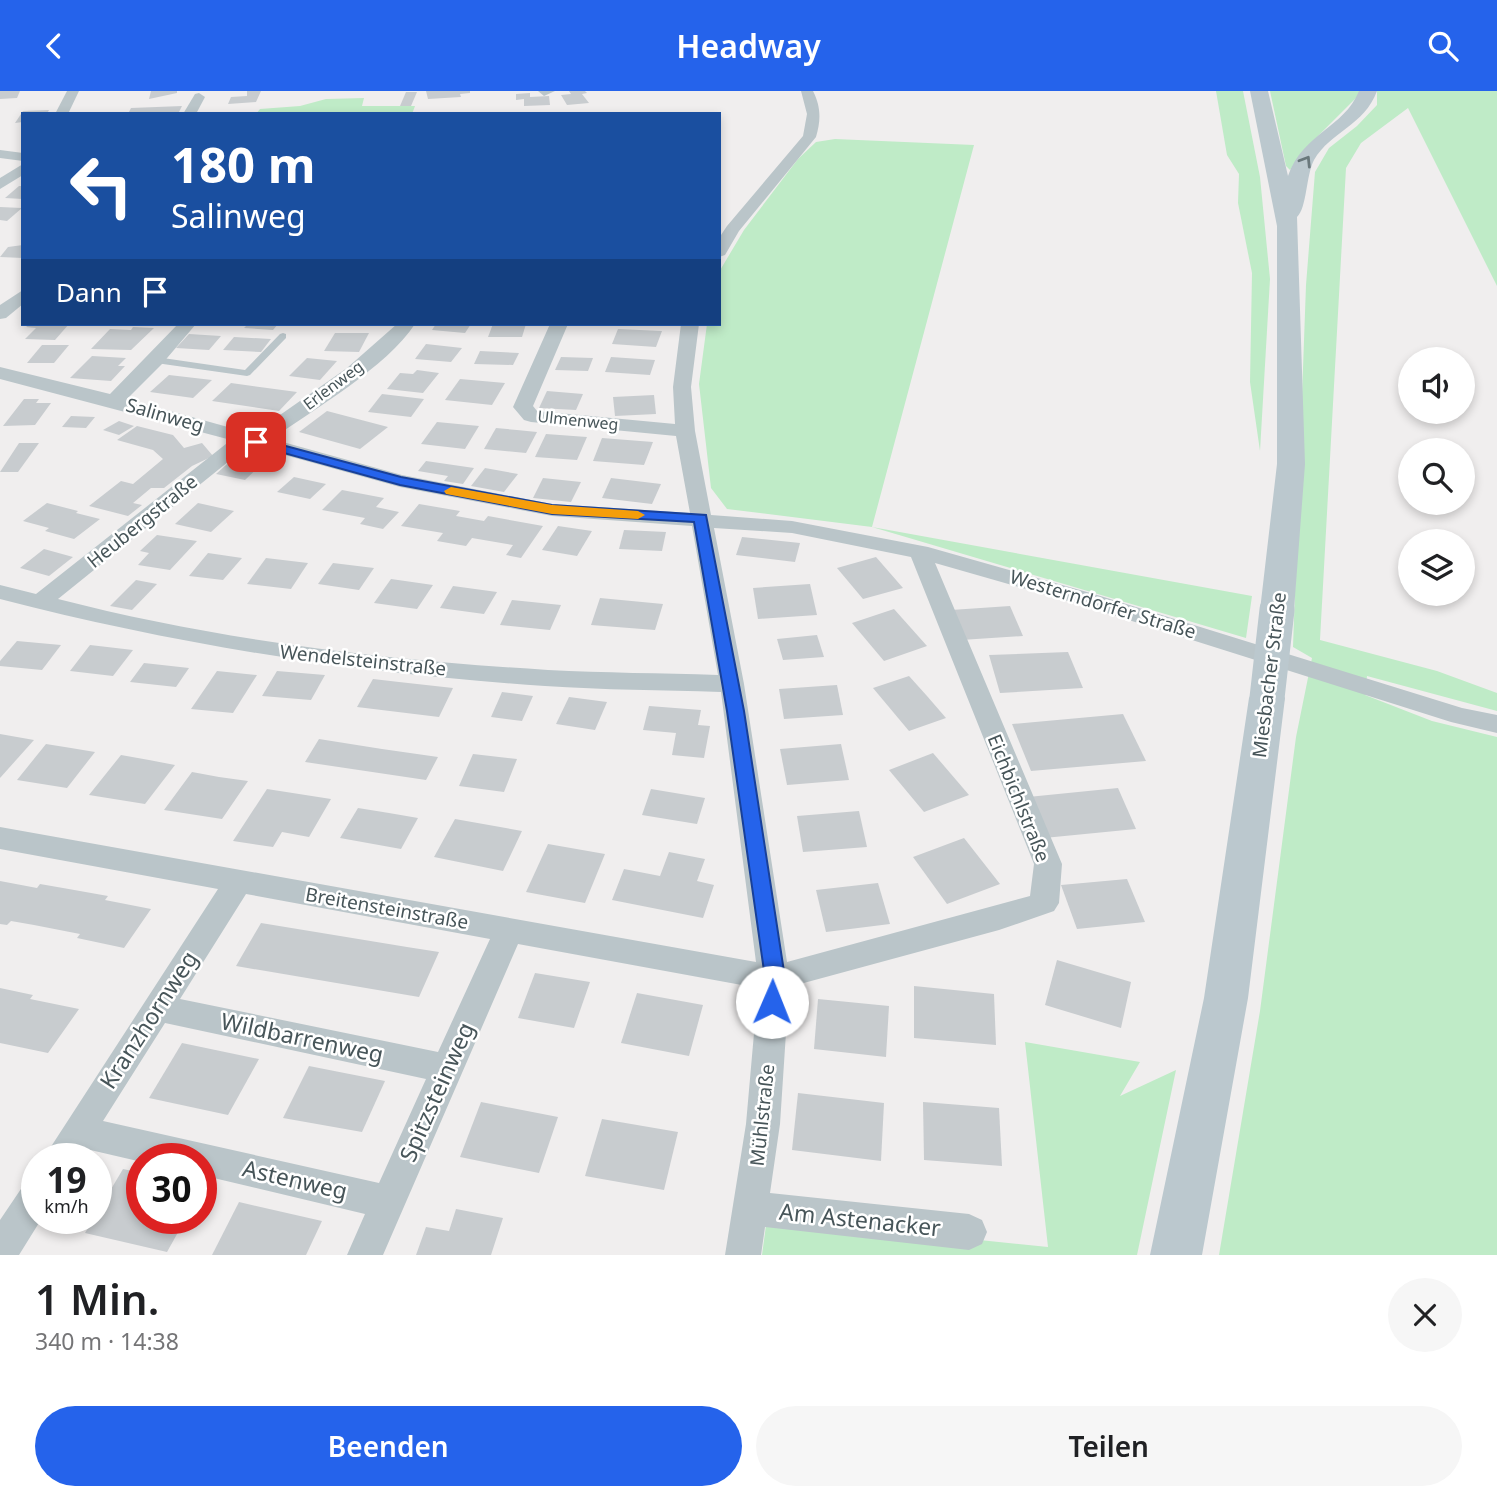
<!DOCTYPE html>
<html lang="de">
<meta charset="utf-8">
<style>
body{margin:0;font-family:"Noto Sans",sans-serif;background:#f6f6f6;color:#202124;height:100vh;display:flex;flex-direction:column;font-size:26px;white-space:nowrap}
*{box-sizing:border-box;margin:0}
p{font-size:23px;color:#757577}
.icon{flex:none;width:38px;height:38px;fill:none;stroke:currentColor;stroke-width:2;stroke-linecap:round;stroke-linejoin:round}
.map{position:relative;height:1164px;overflow:hidden}
.details{display:flex;flex-direction:column;background:#fff;flex:1}
.details>*{flex:none}
.guide{position:absolute;left:21px;top:21px;width:700px;height:214px;border-radius:0px;box-shadow:0 4px 10px #0003;background:#1a4fa0;color:#fff;overflow:hidden}
.fabs{position:absolute;left:1398px;top:256px;display:grid;gap:14px}
.fabs a{display:grid;place-items:center;width:77px;height:77px;border-radius:50%;background:#fff;box-shadow:0 4px 10px #0003;font-size:35px}
.speed{position:absolute;left:21px;top:1052px;display:flex;gap:14px;font-size:35px;font-weight:700;text-align:center}
.speed>*{display:grid;place-content:center;width:91px;height:91px;border-radius:50%;background:#fff;box-shadow:0 4px 10px #0003;line-height:1}
.speed small{font-size:18px;font-weight:400}
.speed .limit{border:10px solid #d22;background:#fff;color:#111}
.pin{position:absolute;display:grid;place-items:center;width:60px;height:60px;color:#fff;margin:-30px;border-radius:14px;box-shadow:0 4px 10px #0006}
.me{position:absolute;width:77px;margin:-38px;rotate:1deg;stroke-linejoin:round;filter:drop-shadow(0 0 5px #0008)}
.turn{display:flex;align-items:center;gap:24px;height:147px;padding:0 35px;font-size:32px}
.turn .icon{width:91px;height:91px;stroke-width:2.5}
.turn b{display:block;font-size:49px;line-height:60px}
.then{display:flex;align-items:center;height:66px;padding:0 35px;background:#0003;gap:14px;font-size:26px}
.round{display:grid;place-items:center;flex:none;width:74px;height:74px;border-radius:37px;background:#f6f6f6}
.headline{display:flex;align-items:center;justify-content:space-between;height:119px;padding:0 35px}
h1{font-size:42px;font-weight:600;line-height:52px}
.action{display:flex;gap:14px;margin-top:auto;padding:14px 35px}
.action a{flex:1;height:80px;border-radius:42px;background:#2563eb;color:#fff;font-size:28px;font-weight:600;line-height:80px;text-align:center}
.action a+a{background:#f6f6f6;color:#202124}
header{display:flex;justify-content:space-between;align-items:center;height:91px;padding:0 35px;background:#2563eb;color:#fff;font-size:32px;font-weight:600}
.map>svg:first-child{display:block}
.green{fill:#bfebc7}
.building{fill:#c8cccf}
.lines{fill:none;stroke-linecap:round;stroke-linejoin:round}
.service{fill:#bac5c9;fill-rule:evenodd}
.minor{fill:#bac5c9;fill-rule:evenodd}
.secondary{fill:#bbc8ce;fill-rule:evenodd}
.secondary-bridge{stroke:#bbc8ce;stroke-width:35}
.oneway{stroke:#6a787c}
.route{fill:#2563eb;stroke:#184099;stroke-width:2}
.slow{fill:#f59e0b}
.labels{text-anchor:middle;stroke-width:5;stroke-linejoin:round;paint-order:stroke}
.far-street-label{font-size:16px;fill:#475559;stroke:#fff}
.street-label{font-size:19px;fill:#475559;stroke:#fff}
.near-street-label{font-size:23px;fill:#475559;stroke:#fff}
</style>
<header><svg class="icon" aria-label="back" viewBox="0 0 24 24"><path d="M15 5l-7 7 7 7"/></svg>Headway<svg class="icon" aria-label="search" viewBox="0 0 24 24"><circle cx="10" cy="10" r="6"/><path d="M15 15l6 6"/></svg></header>
<div class="map">
<svg width="1497" height="1164" viewBox="0 0 1497 1164">
<rect width="100%" height="100%" fill="#f0eeee"/>
<g class="green">
<polygon points="1216,0 1243,0 1260,86 1270,188 1260,360 1250,291 1252,182 1238,112 1239,83 1227,64"/>
<polygon points="1270,0 1359,0 1360,3 1302,61 1290,79 1286,75"/>
<polygon points="1377,0 1497,0 1497,195 1408,17 1361,52 1346,77 1320,549 1437,580 1497,602 1497,620 1367,585 1365,604 1432,630 1497,646 1497,1164 1219,1164 1260,920 1296,646 1312,567 1293,556 1306,194 1315,81 1329,57 1357,35 1377,14"/>
<polygon points="364,7 362,15 415,15 412,23 256,23 260,18 300,15 326,8"/>
<polygon points="835,48 974,54 872,436 1252,505 1246,547 872,436 727,418 711,397 699,293 707,233 719,233 719,181 744,139 798,68 816,51"/>
<polygon points="1025,951 1140,971 1120,1005 1176,979 1137,1164 762,1164 767,1127 1048,1156"/>
</g>
<g class="building">
<polygon points="0,0 20,0 17,7 0,8"/>
<polygon points="151,0 177,0 177,2 149,8"/>
<polygon points="247,0 261,0 256,11 228,13 231,6 247,5"/>
<polygon points="426,0 470,0 470,2 460,3 461,6 428,8"/>
<polygon points="569,0 585,0 587,2 582,3 589,12 567,14 561,4 571,3"/>
<polygon points="406,1 417,1 411,15 400,15"/>
<polygon points="530,2 530,6 549,5 550,14 524,15 524,8 516,9 516,3"/>
<polygon points="182,15 178,23 128,23 131,17"/>
<polygon points="49,19 47,23 23,23 23,31 15,32 23,20"/>
<polygon points="19,95 23,95 23,108 5,107"/>
<polygon points="0,116 22,117 7,130 0,129"/>
<polygon points="23,154 23,167 0,166 8,156"/>
<polygon points="30,233 69,233 55,249 25,248 36,237 26,236"/>
<polygon points="248,233 278,233 273,239 244,237"/>
<polygon points="436,233 471,233 465,242 432,239"/>
<polygon points="493,233 526,233 522,246 488,246"/>
<polygon points="133,236 154,237 131,259 91,258 110,238 131,239"/>
<polygon points="618,238 662,240 656,256 612,253"/>
<polygon points="335,242 369,242 359,261 324,260"/>
<polygon points="189,243 221,245 209,259 176,257"/>
<polygon points="234,246 271,248 261,261 223,259"/>
<polygon points="426,253 462,257 451,271 415,268"/>
<polygon points="42,254 69,254 54,272 27,272"/>
<polygon points="480,260 519,262 513,274 474,273"/>
<polygon points="92,265 126,267 118,275 125,275 111,290 70,287"/>
<polygon points="561,266 593,267 588,280 555,279"/>
<polygon points="611,266 655,269 650,284 605,281"/>
<polygon points="307,267 337,270 320,289 289,285"/>
<polygon points="417,279 439,282 423,302 387,298 400,282 413,283"/>
<polygon points="169,284 212,289 193,307 150,301"/>
<polygon points="460,288 505,292 492,314 445,309"/>
<polygon points="231,292 297,301 279,320 212,310"/>
<polygon points="547,300 583,303 576,319 539,317"/>
<polygon points="382,303 424,308 411,326 368,321"/>
<polygon points="654,304 656,323 615,325 613,306"/>
<polygon points="24,308 39,308 36,312 51,312 35,334 3,335"/>
<polygon points="327,320 388,336 360,358 299,341"/>
<polygon points="71,325 95,326 86,337 62,336"/>
<polygon points="119,330 134,335 119,344 103,339"/>
<polygon points="437,331 479,335 465,358 421,353"/>
<polygon points="137,335 173,344 184,357 202,352 213,365 192,375 164,397 151,397 133,412 142,414 128,425 89,415 121,390 133,393 163,368 153,359 117,349"/>
<polygon points="496,337 517,339 537,341 526,362 484,358"/>
<polygon points="546,343 587,346 577,369 535,366"/>
<polygon points="602,347 653,351 644,374 593,370"/>
<polygon points="19,352 39,352 18,381 0,381"/>
<polygon points="236,365 264,371 245,389 216,383"/>
<polygon points="426,370 474,377 463,393 444,390 448,385 418,380"/>
<polygon points="485,377 518,383 504,401 471,395"/>
<polygon points="294,386 326,393 310,408 277,401"/>
<polygon points="543,387 581,391 571,411 533,407"/>
<polygon points="611,387 661,393 652,413 602,407"/>
<polygon points="342,399 384,407 376,416 399,421 383,438 360,433 365,427 322,419"/>
<polygon points="47,412 78,420 76,422 100,428 74,448 45,440 49,437 23,430"/>
<polygon points="198,412 234,420 211,441 175,433"/>
<polygon points="419,413 460,420 456,425 484,430 488,425 543,435 521,467 506,464 513,454 472,447 466,455 437,450 443,442 401,435"/>
<polygon points="558,435 592,440 577,465 542,459"/>
<polygon points="624,439 666,441 662,460 619,458"/>
<polygon points="157,444 197,450 170,479 138,474 149,462 140,460"/>
<polygon points="742,446 800,452 795,471 736,464"/>
<polygon points="44,458 73,466 49,485 20,477"/>
<polygon points="208,462 242,467 223,489 189,485"/>
<polygon points="876,466 903,497 863,508 837,477"/>
<polygon points="266,467 308,472 291,498 247,493"/>
<polygon points="333,472 374,477 359,499 318,493"/>
<polygon points="391,488 433,494 417,518 374,512"/>
<polygon points="136,489 157,493 132,519 110,515"/>
<polygon points="810,493 817,524 758,528 753,497"/>
<polygon points="453,495 497,501 484,523 440,517"/>
<polygon points="600,507 663,513 655,539 591,534"/>
<polygon points="512,509 561,514 550,539 500,534"/>
<polygon points="1010,515 1023,545 961,549 951,519"/>
<polygon points="894,518 927,555 884,570 852,532"/>
<polygon points="817,544 824,566 783,569 777,548"/>
<polygon points="17,550 61,554 42,579 0,575 0,570"/>
<polygon points="90,554 133,559 113,585 70,580"/>
<polygon points="1068,561 1083,597 1000,602 989,564"/>
<polygon points="144,572 189,577 176,596 130,591"/>
<polygon points="217,580 257,584 233,622 191,618"/>
<polygon points="277,580 325,584 311,609 262,605"/>
<polygon points="909,585 927,605 946,627 909,640 873,597"/>
<polygon points="373,588 399,591 453,597 439,626 357,616"/>
<polygon points="837,594 843,624 784,628 779,598"/>
<polygon points="502,601 533,605 522,630 491,626"/>
<polygon points="569,606 607,611 595,639 556,633"/>
<polygon points="649,615 701,619 698,634 710,635 704,667 672,664 676,642 643,639"/>
<polygon points="1123,623 1146,670 1031,680 1012,633"/>
<polygon points="0,643 34,649 0,687"/>
<polygon points="319,648 382,658 438,666 426,689 305,671"/>
<polygon points="46,653 71,657 95,661 67,697 17,689"/>
<polygon points="841,653 849,689 787,694 780,658"/>
<polygon points="933,662 969,704 924,721 889,679"/>
<polygon points="473,663 517,668 504,701 459,695"/>
<polygon points="121,664 149,669 175,674 145,713 89,704"/>
<polygon points="192,681 219,686 248,690 222,728 164,719"/>
<polygon points="1118,697 1136,738 1044,747 1028,706"/>
<polygon points="267,698 331,708 309,746 282,741 273,756 233,750"/>
<polygon points="651,698 705,707 697,733 642,724"/>
<polygon points="358,717 389,722 418,727 401,758 340,747"/>
<polygon points="859,720 867,756 803,761 797,725"/>
<polygon points="455,728 522,740 503,780 434,766"/>
<polygon points="964,747 1000,793 947,813 913,766"/>
<polygon points="548,753 605,763 585,812 526,801"/>
<polygon points="669,761 705,768 697,790 714,794 703,827 612,809 624,778 660,785"/>
<polygon points="1127,788 1145,831 1077,838 1061,794"/>
<polygon points="0,790 37,797 40,793 63,797 108,805 105,809 151,818 124,857 77,847 80,843 34,834 11,830 7,834 0,833"/>
<polygon points="878,792 890,833 826,841 816,799"/>
<polygon points="261,832 407,856 439,861 419,906 236,875"/>
<polygon points="1057,869 1131,891 1121,937 1045,914"/>
<polygon points="535,882 590,891 574,937 518,927"/>
<polygon points="914,895 994,903 996,954 914,947"/>
<polygon points="0,897 33,904 30,908 79,918 48,962 0,952"/>
<polygon points="637,902 703,914 689,965 621,952"/>
<polygon points="818,908 889,915 886,966 814,958"/>
<polygon points="182,952 259,968 228,1024 149,1007"/>
<polygon points="309,975 385,990 362,1041 283,1027"/>
<polygon points="798,1002 884,1012 881,1070 792,1059"/>
<polygon points="481,1011 558,1026 539,1082 460,1066"/>
<polygon points="923,1011 999,1017 1002,1075 924,1069"/>
<polygon points="602,1028 678,1041 664,1099 585,1085"/>
<polygon points="123,1078 142,1082 142,1127 186,1127 167,1161 85,1142"/>
<polygon points="239,1111 322,1130 306,1164 212,1164"/>
<polygon points="456,1118 503,1127 491,1164 416,1164 426,1136 449,1140"/>
</g>
<g class="lines">
<polygon class="service" points="283,242 286,243 286,247 250,284 247,285 156,272 151,269 156,266 245,279 280,243"/>
<g class="minor">
<polygon points="67,0 79,0 68,23 55,23"/>
<polygon points="538,0 555,0 544,5"/>
<path d="M801 0H813C821 16 821 29 816 46L739 140 725 164 719 166V147L727 135 803 45 807 23Z"/>
<polygon points="199,2 205,6 196,23 183,23 195,3"/>
<polygon points="0,59 23,62 23,70 0,67"/>
<polygon points="23,73 23,84 0,98 0,87"/>
<polygon points="23,199 23,213 6,227 0,228 0,214"/>
<path d="M178 233H196L162 273 127 308 253 343 347 277 397 233H415C387 276 314 318 272 348L402 384 552 413 690 422 676 345 531 331 524 329 513 316 550 233H568L533 315 537 320 675 333 673 296 681 233H699L691 296 695 340 711 424 792 430 928 456 1094 503 1462 617 1497 624V642L1451 631 1078 513 935 472 1062 773 1059 812 1054 820 999 839 789 896 780 1033 770 1102 969 1123 982 1129 987 1141 982 1153 969 1159 765 1136 761 1164H725L746 1033 758 897 518 853 383 1164H347L365 1123 201 1084V1068H142V1071L86 1058 80 1068H43L218 798 0 758V736L756 871 721 601C662 599 604 599 545 595 361 583 178 554 0 508V494L36 503 231 349 0 288V276L110 303ZM249 354 400 396 552 425 692 435 718 584C661 582 604 582 548 579 384 569 217 549 58 508ZM714 437 792 442 911 466 1034 773 1030 805 787 871 744 593ZM246 803 490 848 438 961 180 908ZM165 932 426 988 379 1092 103 1030Z"/>
<polygon points="37,1087 37,1127 42,1127 19,1164 0,1164 0,1129 25,1092"/>
</g>
<g class="secondary">
<path d="M1250 0H1268L1288 85C1303 42 1344 37 1359 0H1377C1364 35 1331 40 1314 69 1306 84 1307 117 1297 126L1305 373 1294 519 1289 526 1277 530 1265 526 1260 519 1277 373V135Z"/>
<polygon points="1267,595 1280,598 1285,607 1248,907 1202,1164 1150,1164 1204,907 1249,607 1254,598"/>
</g>
<polyline class="secondary-bridge" points="1267,607 1277,519"/>
</g>
<defs><path id="oneway-chevron" d="M-2-3.5L2.5 0L-2 3.5" fill="none" stroke-width="1.6" stroke-linecap="round" stroke-linejoin="round" transform="scale(1.75)"/></defs>
<use class="oneway" href="#oneway-chevron" transform="translate(1306 70) rotate(-58)"/>
<polygon class="route" points="256,347 401,386 552,414 706,424 744,620 785,887 780,917 772,920 765,917 762,911 765,887 727,620 694,431 552,423 400,394 251,353 249,351"/>
<polygon class="slow" points="451,396 552,414 638,420 645,424 638,428 552,423 446,403 444,400"/>
<g class="labels">
<g class="far-street-label">
<text transform="translate(333 294) rotate(-37)" y="6">Erlenweg</text>
<text transform="translate(578 329) rotate(6)" y="6">Ulmenweg</text>
</g>
<g class="street-label">
<text transform="translate(165 324) rotate(16)" y="7">Salinweg</text>
<text transform="translate(142 430) rotate(-39)" y="7">Heubergstraße</text>
<text transform="translate(1103 513) rotate(17)" y="7">Westerndorfer Straße</text>
<text transform="translate(363 569) rotate(6)" y="7">Wendelsteinstraße</text>
<text transform="translate(1269 584) rotate(-83)" y="7">Miesbacher Straße</text>
<text transform="translate(1019 707) rotate(68)" y="7">Eichbichlstraße</text>
<text transform="translate(387 817) rotate(10)" y="7">Breitensteinstraße</text>
<text transform="translate(762 1024) rotate(-84)" y="7">Mühlstraße</text>
</g>
<g class="near-street-label">
<text transform="translate(149 929) rotate(-57)" y="8">Kranzhornweg</text>
<text transform="translate(302 947) rotate(12)" y="8">Wildbarrenweg</text>
<text transform="translate(437 1001) rotate(-66)" y="8">Spitzsteinweg</text>
<text transform="translate(295 1089) rotate(13)" y="8">Astenweg</text>
<text transform="translate(860 1129) rotate(6)" y="8">Am Astenacker</text>
</g>
</g>
</svg>
<div class="fabs">
<a><svg class="icon" aria-label="sound" viewBox="0 0 24 24"><path d="M4 9h4l5-4v14l-5-4H4zM17 9q2 3 0 6"/></svg></a>
<a><svg class="icon" aria-label="search" viewBox="0 0 24 24"><circle cx="10" cy="10" r="6"/><path d="M15 15l6 6"/></svg></a>
<a><svg class="icon" aria-label="layers" viewBox="0 0 24 24"><path d="M12 4l9 5-9 5-9-5zM3 14l9 5 9-5"/></svg></a>
</div>
<div class="speed"><div>19<small>km/h</small></div><div class="limit">30</div></div>
<div class="pin" style="left:256px;top:351px;background:#d93025"><svg class="icon" aria-label="arrive" viewBox="0 0 24 24"><path d="M6 21V4h12l-3 4 3 4H6"/></svg></div>
<svg class="me" style="left:772px;top:911px" viewBox="-20 -20 40 40"><circle r="19" fill="#fff"/><path d="M0-13L10 11 0 6-10 11z" fill="#2563eb"/></svg>
<div class="guide">
<div class="turn"><svg class="icon" aria-label="left" viewBox="0 0 24 24"><path d="M17 20v-9H6M10 6l-5 5 5 5"/></svg><div><b>180 m</b>Salinweg</div></div>
<div class="then">Dann<svg class="icon" aria-label="arrive" viewBox="0 0 24 24"><path d="M6 21V4h12l-3 4 3 4H6"/></svg></div>
</div>
</div>
<section class="details">
<div class="headline"><div><h1>1 Min.</h1><p>340 m · 14:38</p></div><a class="round"><svg class="icon" aria-label="close" viewBox="0 0 24 24"><path d="M6 6l12 12M18 6L6 18"/></svg></a></div>
<div class="action"><a>Beenden</a><a>Teilen</a></div>
</section>
